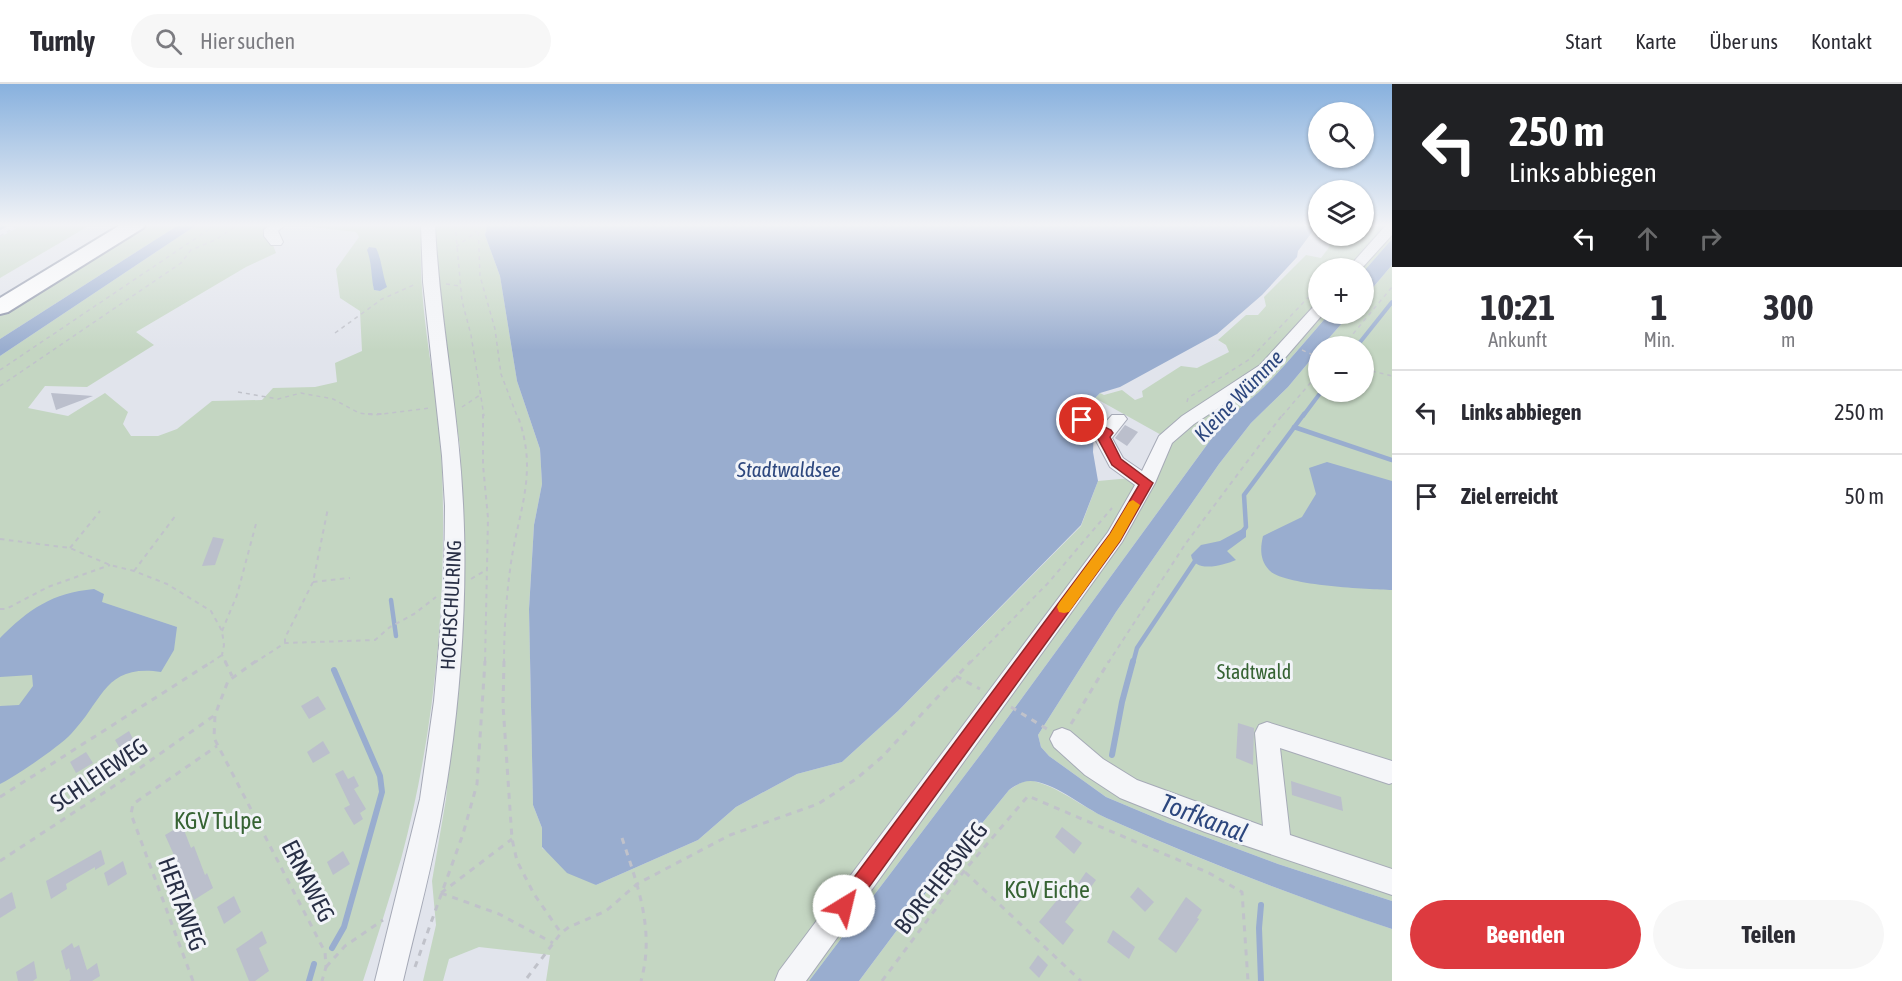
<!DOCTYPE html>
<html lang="de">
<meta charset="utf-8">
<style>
body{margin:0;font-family:"Asap Condensed",sans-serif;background:#f7f7f7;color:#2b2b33;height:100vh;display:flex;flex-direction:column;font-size:22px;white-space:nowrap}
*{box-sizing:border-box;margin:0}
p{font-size:20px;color:#7c7c81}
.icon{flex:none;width:33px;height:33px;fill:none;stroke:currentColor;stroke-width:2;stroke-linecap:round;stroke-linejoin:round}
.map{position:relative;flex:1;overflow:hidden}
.details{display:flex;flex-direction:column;background:#fff;width:510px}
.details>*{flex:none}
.guide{background:#202124;color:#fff;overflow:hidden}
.tools{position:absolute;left:1308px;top:18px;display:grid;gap:12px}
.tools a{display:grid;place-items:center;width:66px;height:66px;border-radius:50%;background:#fff;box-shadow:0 2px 4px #0004;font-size:30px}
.pin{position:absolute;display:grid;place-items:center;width:51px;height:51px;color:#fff;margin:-26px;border:3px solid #fff;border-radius:50%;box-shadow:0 2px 6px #0007}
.me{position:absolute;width:66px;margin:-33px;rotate:36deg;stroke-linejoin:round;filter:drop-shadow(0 0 4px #0008)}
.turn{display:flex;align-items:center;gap:21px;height:126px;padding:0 18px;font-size:27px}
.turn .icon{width:78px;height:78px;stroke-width:2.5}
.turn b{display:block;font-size:42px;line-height:51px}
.lanes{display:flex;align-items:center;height:57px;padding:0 18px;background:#0003;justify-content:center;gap:30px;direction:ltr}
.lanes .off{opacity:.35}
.eta{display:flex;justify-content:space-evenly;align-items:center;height:102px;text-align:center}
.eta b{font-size:36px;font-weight:700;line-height:42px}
.primary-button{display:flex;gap:12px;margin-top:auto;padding:12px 18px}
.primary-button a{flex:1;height:69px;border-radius:36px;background:#dd3a3f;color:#fff;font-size:24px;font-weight:700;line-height:69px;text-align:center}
.primary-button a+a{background:#f7f7f7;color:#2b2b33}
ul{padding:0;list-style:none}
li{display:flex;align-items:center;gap:18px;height:84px;padding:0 18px;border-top:2px solid #e1e1e2}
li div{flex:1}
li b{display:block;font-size:22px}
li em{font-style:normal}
header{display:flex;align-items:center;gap:36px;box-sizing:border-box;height:84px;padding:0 30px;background:#fff;border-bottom:2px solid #e1e1e2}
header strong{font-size:28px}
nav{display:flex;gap:33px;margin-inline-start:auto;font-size:21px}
.search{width:420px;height:54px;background:#f7f7f7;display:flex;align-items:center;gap:15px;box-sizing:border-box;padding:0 21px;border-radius:33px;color:#7c7c81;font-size:22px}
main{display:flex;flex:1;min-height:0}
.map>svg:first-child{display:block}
.green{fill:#c4d6c2;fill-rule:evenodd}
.water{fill:#99adcf}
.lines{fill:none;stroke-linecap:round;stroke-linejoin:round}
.stream-far2{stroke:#99adcf;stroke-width:4}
.stream-far1{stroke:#99adcf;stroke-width:4.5}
.stream{stroke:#99adcf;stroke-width:6}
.building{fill:#bbbfcc}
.minor-casing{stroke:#a6aab7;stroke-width:2}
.highway-casing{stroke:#878fa4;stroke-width:4}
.path-far2{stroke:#c0c2ca;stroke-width:1.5;stroke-dasharray:4 4;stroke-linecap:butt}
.path-far1{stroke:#c0c2ca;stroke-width:2;stroke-dasharray:4.5 4.5;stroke-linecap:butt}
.path{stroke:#c0c2ca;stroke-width:3;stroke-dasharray:6 6;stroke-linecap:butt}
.minor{fill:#f5f6f9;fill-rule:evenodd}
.highway{fill:#fff;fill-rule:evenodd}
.route{fill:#dd3a3f;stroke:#902629;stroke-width:1.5}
.slow{fill:#f59e0b}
.labels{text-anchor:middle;stroke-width:6;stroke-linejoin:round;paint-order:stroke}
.street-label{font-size:20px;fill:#282f45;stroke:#f2f4f8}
.park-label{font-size:20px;fill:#366333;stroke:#f2f4f8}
.water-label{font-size:21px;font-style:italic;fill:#2d477e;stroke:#f2f4f8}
.near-street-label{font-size:24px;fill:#282f45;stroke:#f2f4f8}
.near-park-label{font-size:24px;fill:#366333;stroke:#f2f4f8}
.near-water-label{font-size:26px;font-style:italic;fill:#2d477e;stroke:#f2f4f8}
</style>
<header>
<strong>Turnly</strong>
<div class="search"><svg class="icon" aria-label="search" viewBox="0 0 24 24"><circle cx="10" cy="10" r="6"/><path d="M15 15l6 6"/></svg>Hier suchen</div>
<nav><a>Start</a><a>Karte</a><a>Über uns</a><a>Kontakt</a></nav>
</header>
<main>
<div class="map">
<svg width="1392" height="897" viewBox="0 0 1392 897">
<rect width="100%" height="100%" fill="#e1e4ec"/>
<g class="green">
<polygon points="24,140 92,140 0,194 0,153"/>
<polygon points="149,140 180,140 0,255 0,232"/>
<path d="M198 140H283L275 146 273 161 276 169 246 183 136 248 154 261 87 303 45 302 28 324 68 332 105 309 128 328 123 340 131 352H158L177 345 212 317 262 316 273 304 315 303 337 298 335 279 362 267 360 227 340 214 336 185 359 153 356 148 285 140H422C415 222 439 302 442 384 447 515 435 649 401 775 389 816 376 857 363 897H0V272ZM379 171 381 190 386 203 380 207 374 206 370 173Z"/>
<path d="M435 140H487L485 151 500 192 517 297 540 365 542 400 534 441 529 524 533 721 542 744V764L596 801 698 756 736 723 797 690 842 678 898 627 1081 442 1098 397 1131 394 1150 403 1172 357 1095 314 1100 309 1104 311 1122 306 1135 316 1143 313 1142 307 1181 282 1197 284 1229 268 1226 261 1218 256 1246 231H1258L1266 222 1264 213 1306 171 1321 174 1330 162 1322 152H1364V140H1392V155L1364 187V184H1318V230H1329C1308 254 1287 280 1264 303 1249 318 1230 330 1217 347L984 666 809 897H546L550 871 479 863 449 875 443 897H423L436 841 432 797 446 715 465 507 460 363 440 228Z"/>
<polygon points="1392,181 1392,817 1278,780 1168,739 1106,713 1049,672 1041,663 1038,651 1116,528 1219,380 1251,339 1288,303 1318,267 1318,308 1364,308 1364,262 1322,262 1350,230 1364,230 1364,214"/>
<path d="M1029 696C1060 702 1082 724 1111 736 1202 777 1297 813 1392 845V897H859L915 822 1009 706 1020 699Z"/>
</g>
<g class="water">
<polygon points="180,140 198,140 0,272 0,255"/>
<polygon points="487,140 1318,140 1298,167 1297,173 1262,211 1217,250 1120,303 1100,309 1095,314 1093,368 1098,397 1081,441 898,627 842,678 797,690 736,723 698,756 596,801 567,789 542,763 542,744 533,721 529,525 534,441 542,400 540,365 517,297 500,192 485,151"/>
<polygon points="1392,155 1392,181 1364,214 1364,187"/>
<path d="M369 163 376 164C382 176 382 190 387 203L380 207 374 206C371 193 372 179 367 166Z"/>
<path d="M1329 230H1350L1322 262H1318V267L1288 303 1251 339 1219 380 1116 528 1038 651 1041 663 1049 672 1106 713 1168 739 1278 780 1392 817V845C1297 813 1203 777 1111 736 1086 726 1065 705 1038 698 1026 695 1019 699 1009 706L915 822 859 897H809L984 666 1217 347C1230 330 1249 318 1264 303 1287 280 1308 254 1329 230Z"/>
<path d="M1327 378 1392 397V506C1369 505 1284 502 1269 486 1260 476 1260 465 1263 452L1302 433 1316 410 1309 384Z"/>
<path d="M1246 443V453L1227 467 1236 476C1224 481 1194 490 1191 471L1201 461 1220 457Z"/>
<path d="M94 505 104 510 102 518 177 543 174 566 161 588C104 580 104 616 71 650 60 662 15 693 0 700V622L19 621 33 602 32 591 0 593V554C29 525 52 509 94 505Z"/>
</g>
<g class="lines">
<g class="stream-far2">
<polyline points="0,144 8,140"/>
<polyline points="1357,262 1392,218"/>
<polyline points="1303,332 1321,308"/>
</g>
<g class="stream-far1">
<polyline points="1294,343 1392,376"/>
<polyline points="1243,447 1246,443 1244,411 1304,330"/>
<polyline points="391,516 396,552"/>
<polyline points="1133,579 1137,564 1197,474"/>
</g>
<g class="stream">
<polyline points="1112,671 1122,618 1133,577"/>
<polyline points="1261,821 1259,844 1261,897"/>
<polyline points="332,864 344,843 382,708 380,692 334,586"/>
<polyline points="309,897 314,880"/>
</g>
</g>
<g class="building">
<polygon points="51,309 93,312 56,326"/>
<polygon points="1125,341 1138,348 1127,362 1115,354"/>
<polygon points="213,453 224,455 215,481 202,482"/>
<polygon points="318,612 326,625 309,635 301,622"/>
<polygon points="1238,639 1254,644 1253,681 1236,674"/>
<polygon points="129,647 135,659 122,668 115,656"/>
<polygon points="323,657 330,669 313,679 307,668"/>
<polygon points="86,668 93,679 76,689 70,678"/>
<polygon points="343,686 348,695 354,692 359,702 354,705 366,725 360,729 363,735 354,741 344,724 350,721 335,690"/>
<polygon points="1291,697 1341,713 1343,727 1292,711"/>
<polygon points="182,741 191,764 194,762 205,791 207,789 213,804 194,816 165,751"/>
<polygon points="1062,743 1082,759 1074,770 1055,753"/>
<polygon points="101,766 105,780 95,786 95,783 66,800 67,805 51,815 46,797"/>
<polygon points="343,767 350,780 333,791 327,778"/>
<polygon points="123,777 127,790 108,802 104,789"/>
<polygon points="1086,788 1096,796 1065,838 1074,846 1063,861 1039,838 1068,803 1073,807"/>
<polygon points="1138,803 1154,818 1145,828 1130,813"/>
<polygon points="12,808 16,824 0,834 0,815"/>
<polygon points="234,812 241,828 224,840 217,823"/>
<polygon points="1186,813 1202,826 1197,834 1199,835 1176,869 1158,855"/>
<polygon points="1113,846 1135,863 1129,875 1107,858"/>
<polygon points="262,847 267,859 259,864 269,887 255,897 249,897 236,865"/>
<polygon points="72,859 74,864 79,861 87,886 97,879 100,892 92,897 69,897 71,895 69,884 66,886 61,867"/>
<polygon points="1038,871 1048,881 1039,894 1029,884"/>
<polygon points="34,877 37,894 33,897 18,897 16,888"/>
</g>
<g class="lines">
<defs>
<g id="minor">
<polygon points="271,140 286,140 278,147 283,158 281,161 271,161 264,152 264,146"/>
<path d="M421 140H435C439 234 459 326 463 420 468 513 460 624 444 715 434 776 417 837 403 897H375L420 715 434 617 444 506 445 422 442 372 423 198Z"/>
<polygon points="1387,140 1392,140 1392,151 1362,184 1348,184"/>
<polygon points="1318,222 1318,230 1323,230 1272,289 1194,340 1172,359 1155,399 1122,458 806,897 775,897 779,887 1108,448 1135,401 1110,383 1094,353 1096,351 1076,340 1073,336 1076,332 1088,332 1104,340 1112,331 1124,331 1127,335 1112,354 1123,374 1142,387 1159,352 1182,332 1260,281 1313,223"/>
<polygon points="1267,638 1392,677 1392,699 1389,700 1280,664 1290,751 1392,785 1392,811 1205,748 1120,714 1085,691 1054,663 1050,655 1054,647 1062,644 1070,647 1103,675 1137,696 1263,742 1255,649 1259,641"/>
</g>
<polygon id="highway" points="122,140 146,140 143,144 8,228 0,230 0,214"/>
</defs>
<use href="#minor" class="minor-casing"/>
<use href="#highway" class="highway-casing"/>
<g class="path-far2">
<polyline points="455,140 462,217 471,251 484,332"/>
<polyline points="478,140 480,192 495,245 501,290 517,332"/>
<polyline points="0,152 21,140"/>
<polyline points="456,163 477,147"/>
<polyline points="1336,184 1343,177"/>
<polyline points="446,200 460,202"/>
<polyline points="335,249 382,215 416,200"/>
<polyline points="1343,262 1392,203"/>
<polyline points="1302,266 1318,273"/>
<polyline points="1364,285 1392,292"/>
<polyline points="0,286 217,140"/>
<polyline points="0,302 181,179 191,166 215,156 239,140"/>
<polyline points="238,308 278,315 301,309 333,315 359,329 375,331 430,324"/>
<polyline points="1187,318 1188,314 1250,275 1318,203"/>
<polyline points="1078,320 1080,325"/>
<polyline points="462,323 480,311"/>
<polyline points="1282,332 1318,290"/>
</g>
<g class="path-far1">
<polyline points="368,330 382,330"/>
<polyline points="483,330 483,381 488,434 485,579"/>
<polyline points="0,455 70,464 110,481 134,487 167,500 211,527 222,547 224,561 222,571 226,579"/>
<polyline points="70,464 100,427"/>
<polyline points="134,487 176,431"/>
<polyline points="471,495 486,486"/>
<polyline points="313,498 350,494"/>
<polyline points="0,525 6,525 48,503 110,481"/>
<polyline points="222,547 237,511 257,436"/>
<polyline points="285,559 285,554 313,498 328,424"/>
<polyline points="210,579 222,571"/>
<polyline points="254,579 285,559 375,556 390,543 414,530 436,513"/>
<path d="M504 579C504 548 506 516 510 486 517 428 540 390 517 330"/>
<polyline points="970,579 1049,498 1112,424"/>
<polyline points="1108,579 1186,459 1283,330"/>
</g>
<g class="path">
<polyline points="225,577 232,592"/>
<polyline points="256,577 228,597 215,631 214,654 325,868 326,883 322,897"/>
<polyline points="504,577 503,621 512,755 517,777 534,810 561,849"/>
<polyline points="956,592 980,605"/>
<polyline points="1011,623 1047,645"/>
<polyline points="1071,640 1109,577"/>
<polyline points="0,713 213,577"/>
<path d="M622 754C638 802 655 847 641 897"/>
<polyline points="0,777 120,698 215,631"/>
<polyline points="965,788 1081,897"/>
<polyline points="441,809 499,830 553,859"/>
<polyline points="441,809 512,755"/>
<polyline points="326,883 345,862 383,836"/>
<polyline points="415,883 463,750 477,700 485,577"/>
<polyline points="527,894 561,849 569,843 606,827 637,800 730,751 818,720 856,695 882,673 971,577"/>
<polyline points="193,897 131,730 133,720 217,662"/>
<polyline points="882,897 964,787 1028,712 1209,789 1242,808 1248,897"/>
</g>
<use href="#minor" class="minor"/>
<use href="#highway" class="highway"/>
</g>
<linearGradient id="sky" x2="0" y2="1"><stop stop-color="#88b1de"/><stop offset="0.53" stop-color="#f2f3f6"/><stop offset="1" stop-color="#f2f3f6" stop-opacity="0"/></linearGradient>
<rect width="1392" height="266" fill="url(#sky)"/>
<polygon class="route" points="1082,332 1111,346 1113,349 1110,353 1121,375 1153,399 1120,457 851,828 844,831 838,828 835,822 838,815 1110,450 1139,401 1112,381 1097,353 1099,350 1076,336"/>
<polygon class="slow" points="1133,416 1140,421 1120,457 1069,528 1064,529 1059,528 1057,523 1059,519 1110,450 1129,418"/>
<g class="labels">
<g class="street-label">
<text transform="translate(451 521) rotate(-87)" y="7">HOCHSCHULRING</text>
</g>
<g class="park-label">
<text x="1254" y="595">Stadtwald</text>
</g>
<g class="water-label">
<text transform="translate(1239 312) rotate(-46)" y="7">Kleine Wümme</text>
<text x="789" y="393">Stadtwaldsee</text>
</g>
<g class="near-street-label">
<text transform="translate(99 691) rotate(-34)" y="8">SCHLEIEWEG</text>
<text transform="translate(941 794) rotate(-52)" y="8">BORCHERSWEG</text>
<text transform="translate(308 797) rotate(63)" y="8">ERNAWEG</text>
<text transform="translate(182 820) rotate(70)" y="8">HERTAWEG</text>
</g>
<g class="near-park-label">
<text x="218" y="745">KGV Tulpe</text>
<text x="1047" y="814">KGV Eiche</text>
</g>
<g class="near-water-label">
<text transform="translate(1204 734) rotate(21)" y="9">Torfkanal</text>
</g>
</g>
</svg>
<div class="tools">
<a><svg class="icon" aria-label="search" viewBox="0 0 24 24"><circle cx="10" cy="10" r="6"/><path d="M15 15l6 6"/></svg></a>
<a><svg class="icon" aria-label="layers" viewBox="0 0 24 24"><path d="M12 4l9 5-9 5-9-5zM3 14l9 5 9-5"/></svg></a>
<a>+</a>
<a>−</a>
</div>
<div class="pin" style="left:1082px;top:336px;background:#d93025"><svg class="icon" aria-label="arrive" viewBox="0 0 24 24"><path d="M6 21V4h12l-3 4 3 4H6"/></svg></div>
<svg class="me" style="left:844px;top:822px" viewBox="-20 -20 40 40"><circle r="19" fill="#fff"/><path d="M0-13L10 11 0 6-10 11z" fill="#dd3a3f"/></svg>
</div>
<section class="details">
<div class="guide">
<div class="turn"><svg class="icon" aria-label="left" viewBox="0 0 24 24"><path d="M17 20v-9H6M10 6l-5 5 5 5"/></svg><div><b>250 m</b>Links abbiegen</div></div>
<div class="lanes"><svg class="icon" aria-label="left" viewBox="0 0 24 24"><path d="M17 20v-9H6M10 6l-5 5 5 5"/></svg><svg class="icon off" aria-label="ahead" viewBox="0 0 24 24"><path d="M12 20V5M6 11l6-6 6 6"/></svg><svg class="icon off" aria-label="right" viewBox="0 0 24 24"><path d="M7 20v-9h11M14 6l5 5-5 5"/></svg></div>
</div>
<div class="eta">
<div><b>10:21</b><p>Ankunft</p></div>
<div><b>1</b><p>Min.</p></div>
<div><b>300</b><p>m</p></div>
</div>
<ul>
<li><svg class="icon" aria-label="left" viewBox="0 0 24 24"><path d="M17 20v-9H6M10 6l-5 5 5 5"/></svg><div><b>Links abbiegen</b></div><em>250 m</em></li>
<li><svg class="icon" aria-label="arrive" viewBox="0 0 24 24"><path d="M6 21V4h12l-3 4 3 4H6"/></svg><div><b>Ziel erreicht</b></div><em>50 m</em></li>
</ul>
<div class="primary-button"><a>Beenden</a><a>Teilen</a></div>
</section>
</main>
